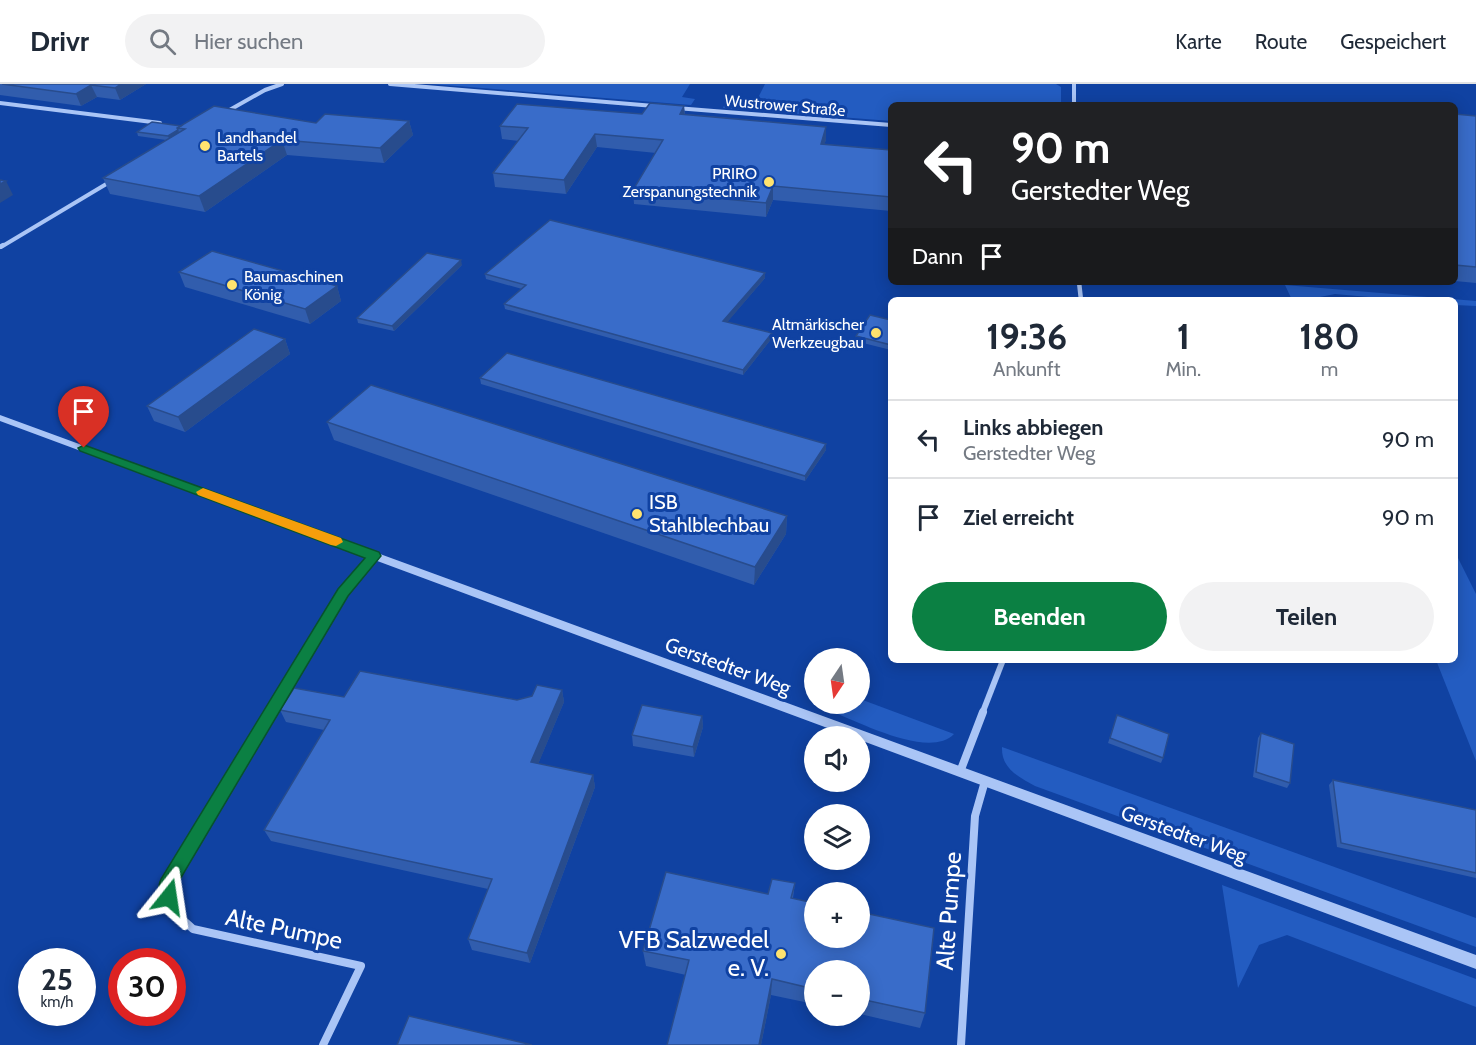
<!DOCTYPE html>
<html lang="de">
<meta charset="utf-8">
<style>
body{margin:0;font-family:Cabin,sans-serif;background:#f2f2f3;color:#1f2937;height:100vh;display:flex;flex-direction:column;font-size:22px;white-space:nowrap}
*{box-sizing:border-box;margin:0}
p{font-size:20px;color:#747a83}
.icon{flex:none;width:33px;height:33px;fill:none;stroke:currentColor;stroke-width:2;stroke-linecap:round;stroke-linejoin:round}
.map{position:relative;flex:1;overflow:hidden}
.drawer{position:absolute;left:888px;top:213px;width:570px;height:366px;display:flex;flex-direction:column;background:#fff;border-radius:9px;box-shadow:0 3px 15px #0003}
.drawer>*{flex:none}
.hud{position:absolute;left:888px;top:18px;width:570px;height:183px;border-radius:9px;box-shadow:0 3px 15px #0003;background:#202124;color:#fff;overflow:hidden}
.needle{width:39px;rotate:193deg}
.controls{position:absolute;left:804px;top:564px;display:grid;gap:12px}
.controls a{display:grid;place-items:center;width:66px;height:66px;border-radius:50%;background:#fff;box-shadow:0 3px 15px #0003;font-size:30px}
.speed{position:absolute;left:18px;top:864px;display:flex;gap:12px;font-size:30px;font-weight:700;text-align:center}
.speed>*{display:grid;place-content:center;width:78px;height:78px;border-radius:50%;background:#fff;box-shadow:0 3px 15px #0003;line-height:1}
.speed small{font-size:15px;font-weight:400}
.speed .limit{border:9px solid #d22;background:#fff;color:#111}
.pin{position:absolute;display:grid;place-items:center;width:51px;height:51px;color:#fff;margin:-62px -26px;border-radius:50% 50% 50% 0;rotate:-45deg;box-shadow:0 0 6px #0007}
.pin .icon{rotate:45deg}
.me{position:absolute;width:66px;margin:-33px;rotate:15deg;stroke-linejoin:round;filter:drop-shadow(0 0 4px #0008)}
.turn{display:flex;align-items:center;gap:21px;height:126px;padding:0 24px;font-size:27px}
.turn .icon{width:78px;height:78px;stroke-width:2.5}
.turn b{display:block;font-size:42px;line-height:51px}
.then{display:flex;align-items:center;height:57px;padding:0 24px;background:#0003;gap:12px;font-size:22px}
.eta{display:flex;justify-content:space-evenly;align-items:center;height:102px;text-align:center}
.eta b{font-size:36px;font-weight:700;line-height:42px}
.primary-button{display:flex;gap:12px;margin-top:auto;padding:12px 24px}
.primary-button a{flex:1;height:69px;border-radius:36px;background:#0b8043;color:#fff;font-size:24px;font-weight:700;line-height:69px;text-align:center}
.primary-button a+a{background:#f2f2f3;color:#1f2937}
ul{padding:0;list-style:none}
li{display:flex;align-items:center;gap:18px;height:78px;padding:0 24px;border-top:2px solid #e0e1e3}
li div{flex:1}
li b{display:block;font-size:22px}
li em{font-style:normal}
header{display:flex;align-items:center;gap:36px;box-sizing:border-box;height:84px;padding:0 30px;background:#fff;border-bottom:2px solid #e0e1e3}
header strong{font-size:28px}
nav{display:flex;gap:33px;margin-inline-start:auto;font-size:21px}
.search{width:420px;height:54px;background:#f2f2f3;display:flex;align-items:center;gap:15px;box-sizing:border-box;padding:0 21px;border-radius:33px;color:#747a83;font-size:22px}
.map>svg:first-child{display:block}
.green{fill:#235cc1}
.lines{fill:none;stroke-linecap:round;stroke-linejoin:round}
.minor-far3{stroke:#aac5f6;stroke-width:4}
.minor-far2{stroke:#aac5f6;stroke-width:4.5}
.minor-far1{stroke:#aac5f6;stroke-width:6}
.minor{stroke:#aac5f6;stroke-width:8}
.tertiary{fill:#aac5f6;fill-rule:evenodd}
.wall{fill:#315dad}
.shaded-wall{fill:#284c8d}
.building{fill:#396cc9;stroke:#284c8d;stroke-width:1.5}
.route{fill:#0b8043;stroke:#07532c;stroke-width:1.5}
.slow{fill:#f59e0b}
.poi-dot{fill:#ffe36f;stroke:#1042a2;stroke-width:2}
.labels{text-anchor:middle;stroke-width:6;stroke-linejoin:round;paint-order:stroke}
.far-street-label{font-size:16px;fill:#fff;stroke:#1042a2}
.far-poi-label{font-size:16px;fill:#fff;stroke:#1042a2;text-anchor:start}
.poi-label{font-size:20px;fill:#fff;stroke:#1042a2;text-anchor:start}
.street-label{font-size:20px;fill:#fff;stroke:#1042a2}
.near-street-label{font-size:24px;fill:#fff;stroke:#1042a2}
.near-poi-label{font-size:24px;fill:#fff;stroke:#1042a2;text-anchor:end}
</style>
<header>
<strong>Drivr</strong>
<div class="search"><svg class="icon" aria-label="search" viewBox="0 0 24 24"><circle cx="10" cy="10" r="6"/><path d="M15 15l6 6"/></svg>Hier suchen</div>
<nav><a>Karte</a><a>Route</a><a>Gespeichert</a></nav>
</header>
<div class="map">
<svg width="1476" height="961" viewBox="0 0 1476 961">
<rect width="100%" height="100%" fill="#1042a2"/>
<g class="green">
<polygon points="432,0 690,0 682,13 695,15 691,21"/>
<polygon points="765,0 1056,0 1061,3 1061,21 891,21 891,37 723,24 726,17 755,20"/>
<polygon points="1285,201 1476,217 1476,222 1455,221 1455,216 1402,216 1335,210 1320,213 1318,216 1292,216"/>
<polygon points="1455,468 1476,510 1476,677 1436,576 1455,576"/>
<path d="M860 615 954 650C930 675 861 639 833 628L830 620H860Z"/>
<path d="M1002 663 1476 834V863L1035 702C1018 693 1001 684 1002 663Z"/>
<polygon points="1222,801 1476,895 1476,923 1287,851 1259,861 1238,904"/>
</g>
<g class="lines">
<g class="minor-far3">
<polyline points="390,0 654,22"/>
<polyline points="1074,0 1074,21"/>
<polyline points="0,19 160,39"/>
<polyline points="676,24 891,41"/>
<polyline points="226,28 265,6 282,0"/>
<polyline points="1,163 113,96"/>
</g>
<g class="minor-far2">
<polyline points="0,163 3,161"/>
<polyline points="1079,198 1081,216"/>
</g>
<g class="minor-far1">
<polyline points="270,630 343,508 374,472"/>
<polyline points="982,630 1003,576"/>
</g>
<g class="minor">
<polyline points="271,628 167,800 171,825 193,845 361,882 323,961"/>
<polyline points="960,688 983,628"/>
<polyline points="961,961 975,732 985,697"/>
</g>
<polygon class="tertiary" points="0,331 1476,871 1476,885 860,656 860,652 849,652 0,337"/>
</g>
<g class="wall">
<polygon points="0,0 146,0 120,16 97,13 81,22 0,11"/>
<polygon points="684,22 685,30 826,43 826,56 824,60 891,66 891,127 773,116 766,133 634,120 633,106 656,69 597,63 566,110 495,103 493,89 519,57 502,55 500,42 642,30"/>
<polygon points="1455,30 1476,32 1476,199 1455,197"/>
<polygon points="409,37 413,51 384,79 287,71 205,128 110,110 103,94 166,56 138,52 137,48 181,42"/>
<polygon points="462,181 394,247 358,239 357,234"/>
<polygon points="179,188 337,202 341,217 310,240 185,203"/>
<polygon points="485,190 765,194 727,238 772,254 743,291 505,225 504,220 522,205 486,195"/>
<polygon points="891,236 891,266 855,257 856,252"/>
<polygon points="285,255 290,270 185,348 154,337 147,322"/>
<polygon points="480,294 826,360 826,366 805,397 481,300"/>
<polygon points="327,338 787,432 786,450 754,501 334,356"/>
<polygon points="562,606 564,618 538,680 593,691 595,703 530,879 472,866 468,855 488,805 271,757 264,746 324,646 286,638 280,626 344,613 517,616"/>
<polygon points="1117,631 1163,674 1161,679 1108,659"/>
<polygon points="702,632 703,643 694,673 633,662 632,651"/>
<polygon points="1261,649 1290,699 1287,704 1253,693 1258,654"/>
<polygon points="1333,696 1476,726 1476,794 1337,763 1329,701"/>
<polygon points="795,799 793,814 925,929 920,944 860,930 860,886 814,886 814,920 771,911 761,961 667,961 686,891 646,882 643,867 768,810"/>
</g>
<g class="shaded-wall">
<polygon points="121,0 146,0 120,16 115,4"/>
<polygon points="91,1 97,13 81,22 76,10"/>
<polygon points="684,22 685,35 680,30"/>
<polygon points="409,37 413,51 384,79 380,64"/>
<polygon points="826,43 826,56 820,73 821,60"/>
<polygon points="178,46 180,51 170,57 168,52"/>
<polygon points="595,50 597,63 566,110 564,96"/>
<polygon points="282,56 287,71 205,128 199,112"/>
<polygon points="6,97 13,111 0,119 0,100"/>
<polygon points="773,102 773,116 766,133 766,119"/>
<polygon points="461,176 462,181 394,247 392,242"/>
<polygon points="765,189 765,194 724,242 723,237"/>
<polygon points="337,202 341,217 310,240 305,225"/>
<polygon points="772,249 772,254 743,291 743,286"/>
<polygon points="285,255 290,270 185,348 178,333"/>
<polygon points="826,360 826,366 805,397 805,392"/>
<polygon points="787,432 786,450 754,501 755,483"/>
<polygon points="562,606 564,618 534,690 531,678"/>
<polygon points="702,632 703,643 694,673 693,663"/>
<polygon points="593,691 595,703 530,879 527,869"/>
<polygon points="772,895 771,911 761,961 759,961"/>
</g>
<g class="building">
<polygon points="2,0 121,0 115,4 91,1 76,10"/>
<polygon points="650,19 684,22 680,30 826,43 821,60 891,66 891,113 773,102 766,119 633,106 663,56 595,50 564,96 493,89 528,44 500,42 517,20 642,30"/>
<polygon points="1320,19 1343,21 1321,21"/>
<polygon points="214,22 316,39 325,30 409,37 380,64 282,56 199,112 103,94 185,45 177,44"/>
<polygon points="1455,30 1476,32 1476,183 1455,181"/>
<polygon points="152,38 181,42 177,44 178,46 168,52 137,48"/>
<polygon points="0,96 6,97 0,100"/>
<polygon points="550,136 765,189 723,237 772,249 743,286 504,220 526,201 485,190"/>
<polygon points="212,167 337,202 305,225 179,188"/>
<polygon points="427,169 461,176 392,242 357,234"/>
<polygon points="870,231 891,236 891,261 856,252"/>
<polygon points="254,245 285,255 178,333 147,322"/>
<polygon points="507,269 826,360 805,392 480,294"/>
<polygon points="371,301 787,432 755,483 327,338"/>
<polygon points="360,587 517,616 532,612 537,601 562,606 531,678 593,691 527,869 468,855 492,795 264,746 330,636 280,626 294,604 344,613"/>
<polygon points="642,621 702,632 693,663 632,651"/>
<polygon points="1117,631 1169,650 1163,674 1110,654"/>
<polygon points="1261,649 1294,660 1290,699 1256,688"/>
<polygon points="1333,696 1476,726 1476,789 1341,759"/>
<polygon points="666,788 768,810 772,795 795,799 791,814 814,819 814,854 860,854 860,828 934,844 925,929 860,915 860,886 814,886 814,905 772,895 759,961 667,961 689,876 643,867"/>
<polygon points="409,932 532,961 397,961"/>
</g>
<path class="route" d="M84 361 379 468 381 472 348 512 176 802 178 813 176 819 169 821 163 819C159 811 157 803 161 795L338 505 365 474 80 367 78 364Z"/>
<polygon class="slow" points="203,404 341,454 343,458 336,462 331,461 198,411 196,408"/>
<g class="poi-dot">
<circle cx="205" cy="62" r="6"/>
<circle cx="769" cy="98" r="6"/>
<circle cx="232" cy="201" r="6"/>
<circle cx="876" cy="249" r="6"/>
<circle cx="637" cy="430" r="6"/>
<circle cx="781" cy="870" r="6"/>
</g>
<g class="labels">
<g class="far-street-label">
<text transform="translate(785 21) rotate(5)" y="6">Wustrower Straße</text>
</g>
<g class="far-poi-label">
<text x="217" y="59">Landhandel<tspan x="217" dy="18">Bartels</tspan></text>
<text x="757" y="95" text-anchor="end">PRIRO<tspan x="757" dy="18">Zerspanungstechnik</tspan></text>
<text x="244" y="198">Baumaschinen<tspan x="244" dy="18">König</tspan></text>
<text x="864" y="246" text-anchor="end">Altmärkischer<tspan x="864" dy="18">Werkzeugbau</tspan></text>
</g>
<g class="poi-label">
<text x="649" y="425">ISB<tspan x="649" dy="23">Stahlblechbau</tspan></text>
</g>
<g class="street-label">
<text transform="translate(728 582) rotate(20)" y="7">Gerstedter Weg</text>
<text transform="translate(1184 750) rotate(20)" y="7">Gerstedter Weg</text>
</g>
<g class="near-street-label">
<text transform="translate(949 827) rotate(-86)" y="8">Alte Pumpe</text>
<text transform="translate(284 845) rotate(12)" y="8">Alte Pumpe</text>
</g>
<g class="near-poi-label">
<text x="769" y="864">VFB Salzwedel<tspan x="769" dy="28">e. V.</tspan></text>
</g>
</g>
</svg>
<div class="controls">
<a><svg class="needle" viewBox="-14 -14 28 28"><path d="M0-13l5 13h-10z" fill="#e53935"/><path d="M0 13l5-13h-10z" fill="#747a83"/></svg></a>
<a><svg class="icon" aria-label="sound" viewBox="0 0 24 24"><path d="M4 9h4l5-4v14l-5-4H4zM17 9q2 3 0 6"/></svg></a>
<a><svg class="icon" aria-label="layers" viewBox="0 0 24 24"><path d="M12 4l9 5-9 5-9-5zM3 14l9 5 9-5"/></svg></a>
<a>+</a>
<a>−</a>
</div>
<div class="speed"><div>25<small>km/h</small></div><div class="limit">30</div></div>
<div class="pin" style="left:84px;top:364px;background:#d93025"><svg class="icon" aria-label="arrive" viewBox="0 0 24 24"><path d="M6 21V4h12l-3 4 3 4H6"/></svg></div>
<svg class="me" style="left:169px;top:813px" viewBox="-20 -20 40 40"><path d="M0-17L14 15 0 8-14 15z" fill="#0b8043" stroke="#fff" stroke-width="4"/></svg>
<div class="hud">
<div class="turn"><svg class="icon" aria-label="left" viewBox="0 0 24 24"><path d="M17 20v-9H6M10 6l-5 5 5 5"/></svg><div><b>90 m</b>Gerstedter Weg</div></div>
<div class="then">Dann<svg class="icon" aria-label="arrive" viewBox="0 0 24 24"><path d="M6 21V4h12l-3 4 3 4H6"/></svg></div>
</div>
<section class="drawer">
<div class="eta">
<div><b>19:36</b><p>Ankunft</p></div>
<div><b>1</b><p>Min.</p></div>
<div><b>180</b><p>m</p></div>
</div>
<ul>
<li><svg class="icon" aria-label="left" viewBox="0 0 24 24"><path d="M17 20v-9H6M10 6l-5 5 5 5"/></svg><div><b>Links abbiegen</b><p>Gerstedter Weg</p></div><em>90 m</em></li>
<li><svg class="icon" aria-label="arrive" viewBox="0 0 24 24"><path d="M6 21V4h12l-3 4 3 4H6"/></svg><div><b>Ziel erreicht</b></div><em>90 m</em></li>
</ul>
<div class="primary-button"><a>Beenden</a><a>Teilen</a></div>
</section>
</div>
